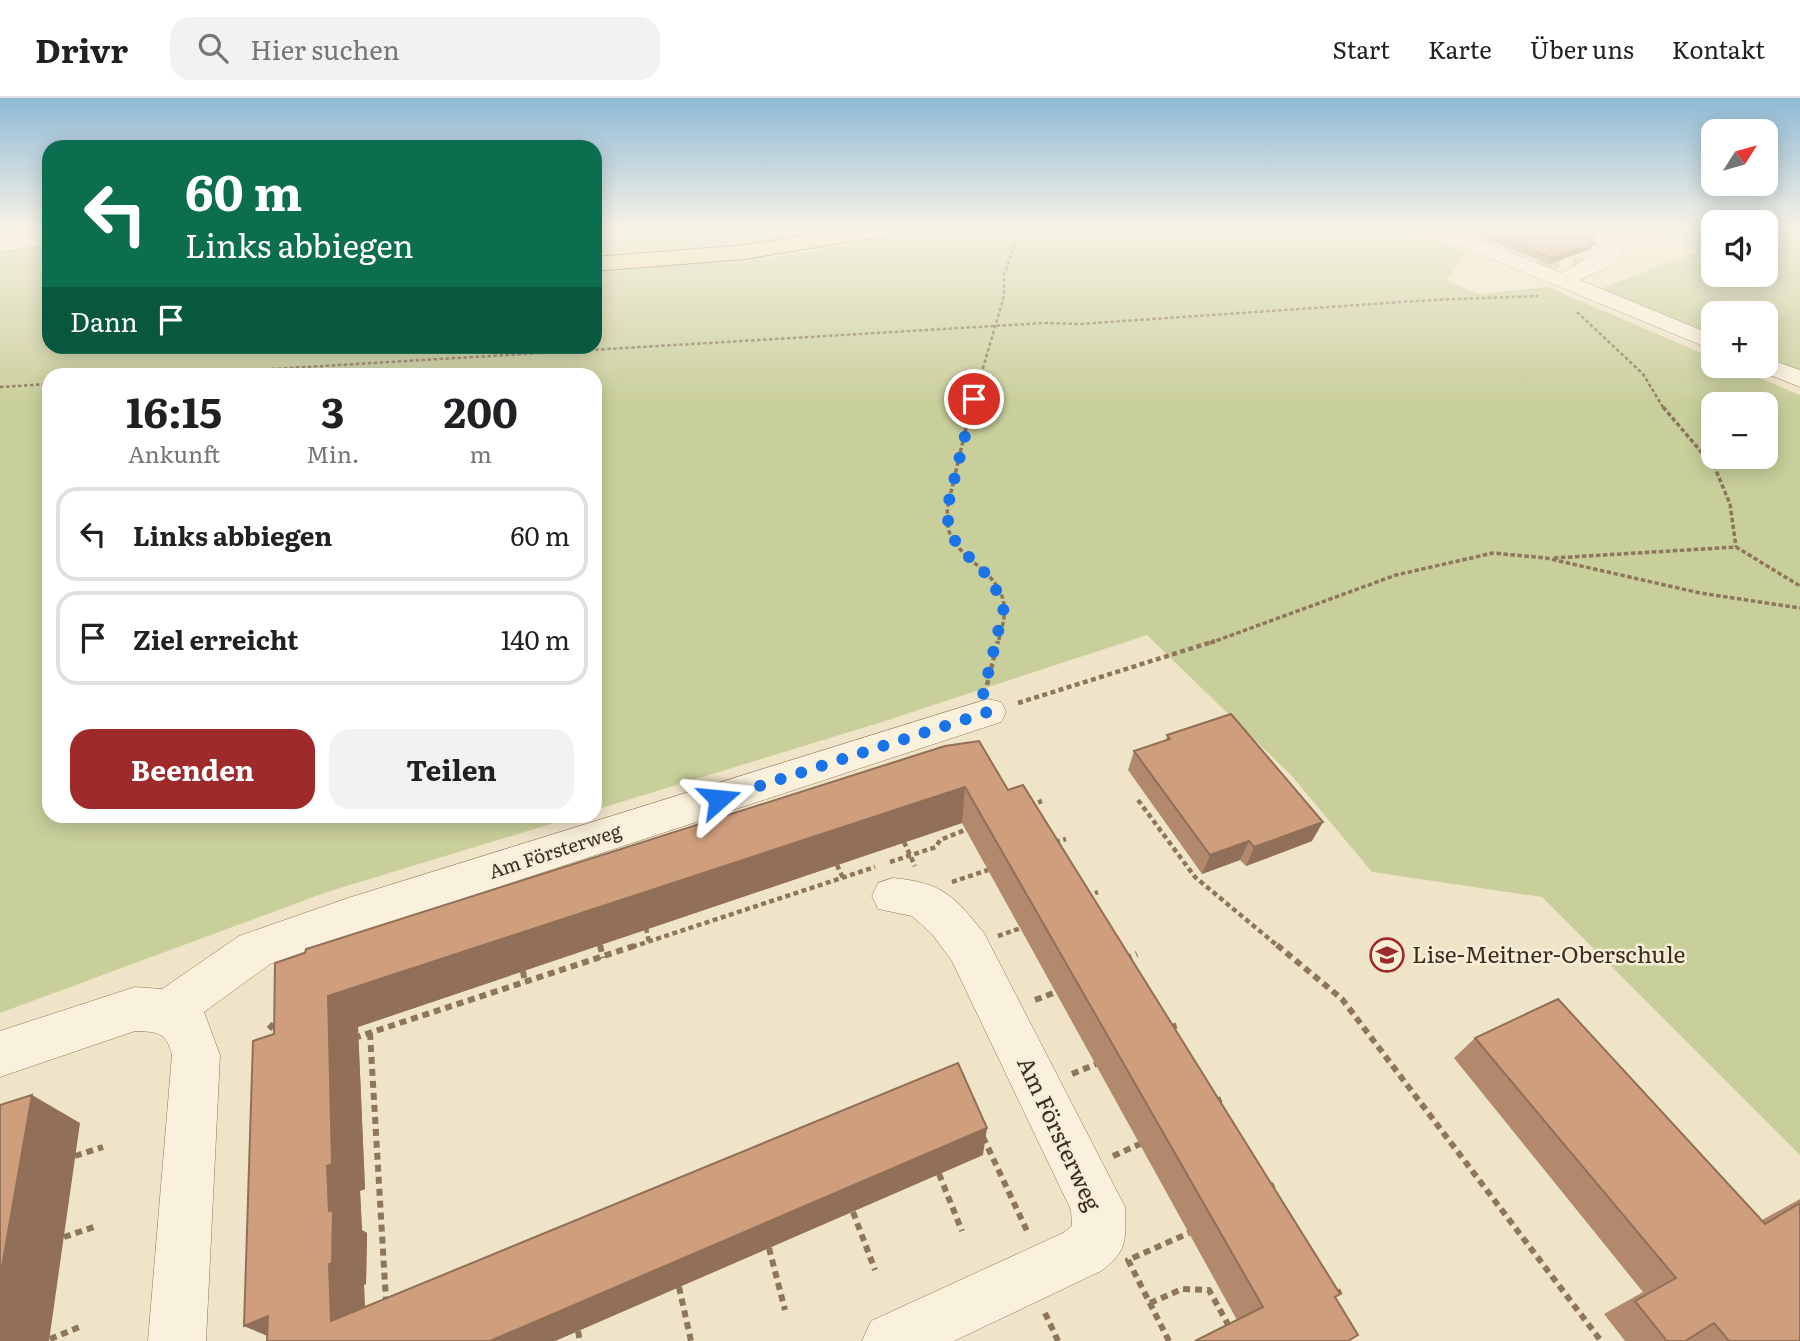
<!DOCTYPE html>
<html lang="de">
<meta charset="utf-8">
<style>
body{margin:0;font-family:Literata,serif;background:#f2f2f2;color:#202124;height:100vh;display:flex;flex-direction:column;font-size:26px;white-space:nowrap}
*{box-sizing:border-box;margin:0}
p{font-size:23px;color:#757577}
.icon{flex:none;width:38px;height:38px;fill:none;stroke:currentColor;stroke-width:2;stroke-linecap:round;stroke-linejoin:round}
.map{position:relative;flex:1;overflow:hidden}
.drawer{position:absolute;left:42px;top:270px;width:560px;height:455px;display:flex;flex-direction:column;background:#fff;border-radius:21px;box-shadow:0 4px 18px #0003}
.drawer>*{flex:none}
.hud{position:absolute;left:42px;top:42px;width:560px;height:214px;border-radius:21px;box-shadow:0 4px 18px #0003;background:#0b6e4f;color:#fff;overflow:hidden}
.needle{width:46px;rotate:53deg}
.fabs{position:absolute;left:1701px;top:21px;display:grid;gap:14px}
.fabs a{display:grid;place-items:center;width:77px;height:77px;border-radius:14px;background:#fff;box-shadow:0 4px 18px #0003;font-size:35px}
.pin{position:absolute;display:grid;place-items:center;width:60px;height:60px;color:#fff;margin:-30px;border:4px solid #fff;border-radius:50%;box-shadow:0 2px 7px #0007}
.me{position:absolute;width:77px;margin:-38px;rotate:72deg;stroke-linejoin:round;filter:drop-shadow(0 0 5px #0008)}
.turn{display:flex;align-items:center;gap:24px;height:147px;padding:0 28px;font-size:32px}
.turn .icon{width:91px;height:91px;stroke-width:2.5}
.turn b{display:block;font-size:49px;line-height:60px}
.then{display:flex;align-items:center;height:66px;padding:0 28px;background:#0003;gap:14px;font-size:26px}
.eta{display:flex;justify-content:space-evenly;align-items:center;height:119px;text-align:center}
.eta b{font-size:42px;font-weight:700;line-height:49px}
.action{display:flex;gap:14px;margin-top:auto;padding:14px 28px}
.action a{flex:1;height:80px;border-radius:21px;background:#9e2a2b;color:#fff;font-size:28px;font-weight:700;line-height:80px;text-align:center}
.action a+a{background:#f2f2f2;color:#202124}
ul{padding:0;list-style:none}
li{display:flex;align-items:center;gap:21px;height:94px;margin:0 14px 10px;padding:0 14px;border:4px solid #e0e0e0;border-radius:21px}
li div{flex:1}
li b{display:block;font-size:26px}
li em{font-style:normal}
header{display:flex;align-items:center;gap:42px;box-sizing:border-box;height:98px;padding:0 35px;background:#fff;border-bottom:2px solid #e0e0e0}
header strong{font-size:33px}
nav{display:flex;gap:38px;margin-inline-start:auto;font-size:24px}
.search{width:490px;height:63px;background:#f2f2f2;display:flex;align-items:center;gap:18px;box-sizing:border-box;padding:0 24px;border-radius:21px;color:#757577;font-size:26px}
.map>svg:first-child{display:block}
.green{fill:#c9cf9b;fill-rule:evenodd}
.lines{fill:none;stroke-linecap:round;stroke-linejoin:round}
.minor-tunnel{stroke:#ccc0a6;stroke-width:23;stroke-dasharray:23 11;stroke-linecap:butt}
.minor-casing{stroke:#8d765c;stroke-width:1}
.major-casing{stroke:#5b4430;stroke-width:2}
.path-far3{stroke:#8d765c;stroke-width:2.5;stroke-dasharray:3.5 2.5;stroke-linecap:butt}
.path-far2{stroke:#8d765c;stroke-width:3.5;stroke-dasharray:4.5 2.5;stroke-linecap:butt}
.path-far1{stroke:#8d765c;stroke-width:4.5;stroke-dasharray:5 3.5;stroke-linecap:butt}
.path{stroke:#8d765c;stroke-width:6;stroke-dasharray:7 5;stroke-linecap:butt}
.minor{fill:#faf1dc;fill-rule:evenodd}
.major{fill:#f3d9a0;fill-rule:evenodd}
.wall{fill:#b2896c}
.shaded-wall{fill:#916f58}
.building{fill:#cf9f7d;stroke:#916f58;stroke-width:2}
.route{stroke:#1a73e8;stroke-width:12;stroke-dasharray:0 21.6}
.labels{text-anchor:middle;stroke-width:5;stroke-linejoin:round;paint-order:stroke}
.street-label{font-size:19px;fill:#3d2e20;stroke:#f7eed8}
.near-poi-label{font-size:23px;fill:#3d2e20;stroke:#f7eed8;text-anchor:start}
.near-street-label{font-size:23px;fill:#3d2e20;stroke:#f7eed8}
</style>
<header>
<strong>Drivr</strong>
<div class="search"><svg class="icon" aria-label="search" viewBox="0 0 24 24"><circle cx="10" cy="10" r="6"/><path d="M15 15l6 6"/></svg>Hier suchen</div>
<nav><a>Start</a><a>Karte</a><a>Über uns</a><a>Kontakt</a></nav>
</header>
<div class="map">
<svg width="1800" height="1243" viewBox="0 0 1800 1243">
<rect width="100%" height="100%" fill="#f0e4c8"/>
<g class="green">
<polygon points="595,131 838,131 768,143 595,157"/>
<path d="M929 131H1410L1466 154 1447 183 1479 196 1548 189 1713 260V268H1731L1800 297V1057L1542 799 1372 774 1291 677 1147 537 882 624 595 712V276H49V718H577L327 794 0 915V151L49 145V248H595V175L780 158ZM1713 306H1766V359H1713Z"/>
<polygon points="1638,131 1713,131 1713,177 1766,177 1766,131 1800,131 1800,273 1766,260 1766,215 1713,215 1713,238 1598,192 1698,153"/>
</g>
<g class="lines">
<g class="minor-tunnel">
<polyline points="1476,131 1582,173"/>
<polyline points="1583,131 1606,139"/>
</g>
<defs>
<g id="minor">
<polygon points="1426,131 1452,131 1561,175 1602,152 1586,131 1608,131 1623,153 1614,166 1580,182 1713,237 1713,252 1429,135"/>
<polygon points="49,134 49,146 0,154 0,142"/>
<polygon points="1766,260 1800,272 1800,289 1757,272 1754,268 1766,268"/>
<path d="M988 601 1001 604 1006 614 1001 624 349 838 270 866 204 914 220 957 206 1243H148L172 957C166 933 157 934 135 933L0 979V933L135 889 162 891 239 838 348 800Z"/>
<path d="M893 780C943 785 953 797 984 835L1125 1109C1126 1141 1128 1153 1101 1173L954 1243H862L871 1223 1063 1135 1072 1128 1071 1112 952 863 932 836 912 818 878 811 872 798 878 785Z"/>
</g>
<polygon id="major" points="852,131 900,131 896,135 889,137 744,161 595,173 595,159 744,147"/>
</defs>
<use href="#minor" class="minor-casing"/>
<use href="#major" class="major-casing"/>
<g class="path-far3">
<polyline points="1577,214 1643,276 1664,311"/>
<polyline points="188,276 1044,225 1080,226 1431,202 1538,198"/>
<polyline points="0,289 49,286"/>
<polyline points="971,311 1004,198 1004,177 1020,131"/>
</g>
<g class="path-far2">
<path d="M971 309 947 411C948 418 947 426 949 433 959 463 1000 473 1004 507 1006 519 1001 533 998 545"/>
<polyline points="1663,309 1715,370 1730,406 1736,449"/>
<polyline points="1554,460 1736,449 1800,488"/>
<polyline points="1210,545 1396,477 1493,455 1546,460 1700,495 1800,510"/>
</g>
<g class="path-far1">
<polyline points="987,587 998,543"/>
<polyline points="1018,605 1215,543"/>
<polyline points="1138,702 1195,779 1279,849"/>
<polyline points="1030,707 1042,703"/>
<polyline points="904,744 915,768"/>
<polyline points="1055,744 1066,741"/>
<polyline points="890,764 936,749 940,742 970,730"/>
<polyline points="837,767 843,780"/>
<polyline points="952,784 988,772"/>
<polyline points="1087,798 1098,794"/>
<polyline points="646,830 649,844"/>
<polyline points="998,838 1021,830"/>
<polyline points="632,849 875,769"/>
</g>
<g class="path">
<polyline points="600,847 603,860"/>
<polyline points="1277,847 1342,901 1601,1243"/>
<polyline points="1125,861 1137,856"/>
<polyline points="523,873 525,885"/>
<polyline points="1035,902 1056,894"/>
<polyline points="1170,930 1180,926"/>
<polyline points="269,931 278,921"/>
<polyline points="370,935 386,1203"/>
<polyline points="354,940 637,847"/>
<polyline points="1072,976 1096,966"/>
<polyline points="1215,1004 1225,999"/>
<polyline points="983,1039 1028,1135"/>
<polyline points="75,1058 103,1049"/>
<polyline points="1113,1058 1140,1046"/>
<polyline points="939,1076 962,1133"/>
<polyline points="1268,1090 1278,1085"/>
<polyline points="853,1114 875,1172"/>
<polyline points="64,1139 94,1129"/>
<polyline points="769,1150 785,1212"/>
<polyline points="679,1189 691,1243"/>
<polyline points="1335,1196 1344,1192"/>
<polyline points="1150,1205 1182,1191 1209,1192 1230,1230"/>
<polyline points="1045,1215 1058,1243"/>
<polyline points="578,1233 580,1243"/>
<polyline points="50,1241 82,1228"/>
<polyline points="1169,1243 1128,1162 1189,1135"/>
</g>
<use href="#minor" class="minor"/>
<use href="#major" class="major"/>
</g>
<g class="wall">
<polygon points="1462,131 1580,131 1595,137 1592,143 1590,144 1594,145 1591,151 1549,166"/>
<polygon points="1167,637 1312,743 1246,768 1240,762 1202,776 1128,672 1134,653 1166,642"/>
<polygon points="945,648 1008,692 1340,1196 1237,1222 962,725 358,929 365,1091 360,1093 362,1132 367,1135 366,1186 364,1187 365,1209 983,1057 555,1243 267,1243 268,1238 244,1228 274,936"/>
<polygon points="1475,940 1762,1122 1800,1101 1800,1243 1625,1243 1604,1216 1643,1194 1454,960"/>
</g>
<g class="shaded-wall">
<polygon points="0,131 15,131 4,135 0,139"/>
<polygon points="1595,137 1592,143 1581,147 1584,141"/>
<polygon points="1594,145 1591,151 1549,166 1552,160"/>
<polygon points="965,689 962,725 358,929 365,1091 360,1093 362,1132 367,1135 366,1186 364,1187 366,1241 331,1223 327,1068 328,898"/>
<polygon points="1323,724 1312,743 1246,768 1254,749"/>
<polygon points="1249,743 1240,762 1202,776 1210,757"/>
<polygon points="32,997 80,1025 49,1243 0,1243 0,1180"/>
<polygon points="987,1030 983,1057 555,1243 490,1243"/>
<polygon points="268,1218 280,1243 244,1228"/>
</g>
<g class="building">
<polygon points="1479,131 1580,131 1594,136 1595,137 1584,141 1594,145 1552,160"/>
<polygon points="1231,616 1323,724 1254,749 1249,743 1210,757 1134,653 1170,641 1167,637"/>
<polygon points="979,643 1008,692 1023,687 1340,1196 1335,1199 1358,1237 1348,1243 1195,1243 1263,1209 965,689 328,898 332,1066 327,1068 329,1113 333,1112 332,1165 329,1166 331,1223 958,965 987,1030 490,1243 267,1243 268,1218 244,1228 253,943 274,936 275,865 305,855 306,851 316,848 945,648"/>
<polygon points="1558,901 1765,1126 1800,1105 1800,1243 1729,1243 1714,1225 1685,1243 1667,1243 1635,1203 1676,1180 1475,940"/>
<polygon points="32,997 0,1180 0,1007"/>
</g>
<linearGradient id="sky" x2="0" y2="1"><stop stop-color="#8fbad6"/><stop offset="0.43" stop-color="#f8f3e6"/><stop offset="1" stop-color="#f8f3e6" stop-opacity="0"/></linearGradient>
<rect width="1800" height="305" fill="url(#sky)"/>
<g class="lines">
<polyline class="route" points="719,701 988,614 982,601 1004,509 991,481 959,449 949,433 947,411 974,301"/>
</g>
<defs>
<symbol id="school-ring" viewBox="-11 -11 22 22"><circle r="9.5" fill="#f7eed8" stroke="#9e2a2b" stroke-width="1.5"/><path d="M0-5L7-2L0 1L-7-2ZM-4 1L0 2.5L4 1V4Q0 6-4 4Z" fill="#9e2a2b"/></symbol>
</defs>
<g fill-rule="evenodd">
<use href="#school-ring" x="1368" y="838" width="38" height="38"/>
</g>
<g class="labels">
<g class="street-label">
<text transform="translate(555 753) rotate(-18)" y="7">Am Försterweg</text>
</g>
<g class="near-poi-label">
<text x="1412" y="865">Lise-Meitner-Oberschule</text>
</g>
<g class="near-street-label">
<text transform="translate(1059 1036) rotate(65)" y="8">Am Försterweg</text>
</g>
</g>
</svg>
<div class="fabs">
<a><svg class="needle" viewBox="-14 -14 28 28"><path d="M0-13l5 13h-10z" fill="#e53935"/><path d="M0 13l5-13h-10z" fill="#757577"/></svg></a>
<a><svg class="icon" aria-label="sound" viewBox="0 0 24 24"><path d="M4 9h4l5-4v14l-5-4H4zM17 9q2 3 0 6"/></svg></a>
<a>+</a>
<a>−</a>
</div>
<div class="pin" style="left:974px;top:301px;background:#d93025"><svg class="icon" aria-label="arrive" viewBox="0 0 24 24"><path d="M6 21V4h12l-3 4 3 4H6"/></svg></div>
<svg class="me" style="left:719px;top:701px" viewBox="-20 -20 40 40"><path d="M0-17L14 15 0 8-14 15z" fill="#1a73e8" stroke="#fff" stroke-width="4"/></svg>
<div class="hud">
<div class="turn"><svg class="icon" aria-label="left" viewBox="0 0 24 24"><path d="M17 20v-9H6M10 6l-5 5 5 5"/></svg><div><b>60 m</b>Links abbiegen</div></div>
<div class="then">Dann<svg class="icon" aria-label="arrive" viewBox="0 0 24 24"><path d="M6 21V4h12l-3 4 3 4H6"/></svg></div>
</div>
<section class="drawer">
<div class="eta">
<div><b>16:15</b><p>Ankunft</p></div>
<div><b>3</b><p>Min.</p></div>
<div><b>200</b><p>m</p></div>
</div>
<ul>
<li><svg class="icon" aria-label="left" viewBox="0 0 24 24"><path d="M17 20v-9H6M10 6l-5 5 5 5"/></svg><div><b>Links abbiegen</b></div><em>60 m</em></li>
<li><svg class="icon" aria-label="arrive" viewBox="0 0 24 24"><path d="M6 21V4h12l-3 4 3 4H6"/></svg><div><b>Ziel erreicht</b></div><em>140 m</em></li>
</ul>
<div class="action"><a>Beenden</a><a>Teilen</a></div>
</section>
</div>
